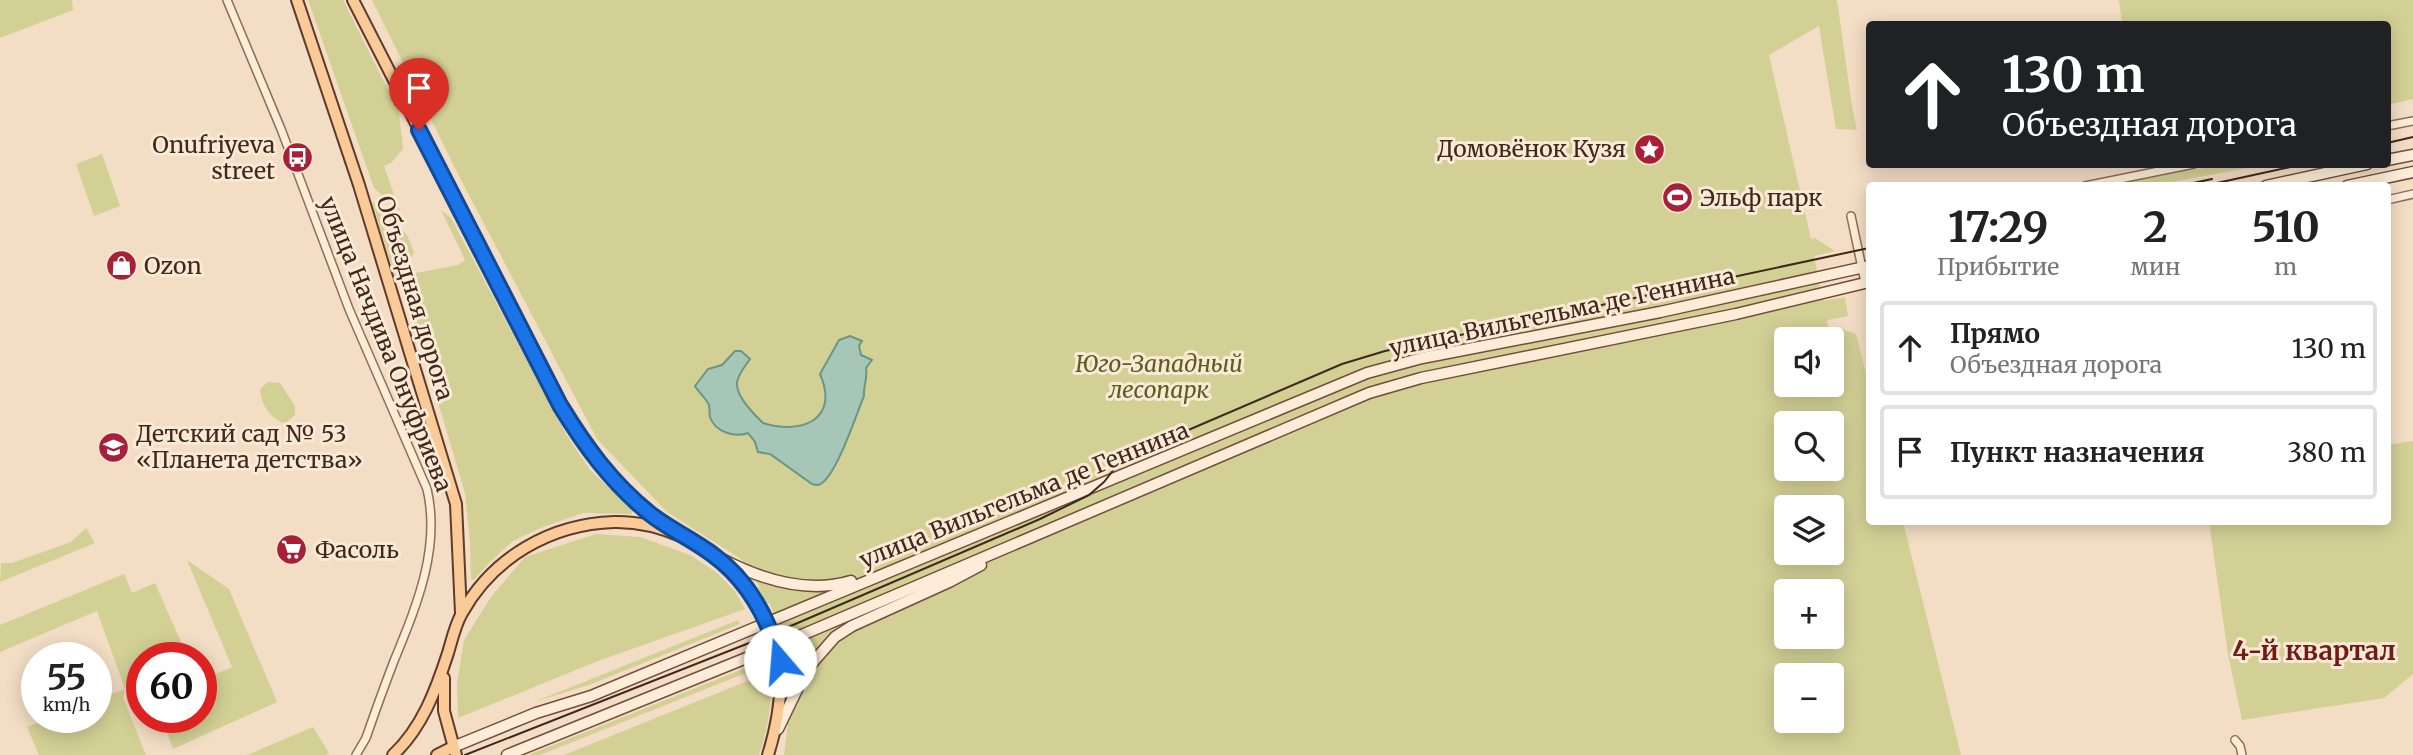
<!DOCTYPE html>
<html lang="ru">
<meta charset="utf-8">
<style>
body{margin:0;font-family:Merriweather,serif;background:#f6f6f6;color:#222;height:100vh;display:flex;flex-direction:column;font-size:26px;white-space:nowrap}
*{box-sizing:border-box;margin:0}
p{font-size:23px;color:#767676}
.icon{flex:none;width:38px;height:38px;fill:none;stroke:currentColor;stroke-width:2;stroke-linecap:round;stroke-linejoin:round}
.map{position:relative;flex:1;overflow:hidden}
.side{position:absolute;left:1866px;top:182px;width:525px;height:343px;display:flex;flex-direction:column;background:#fff;border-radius:7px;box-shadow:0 4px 18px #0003}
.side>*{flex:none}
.top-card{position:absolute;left:1866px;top:21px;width:525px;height:147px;border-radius:7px;box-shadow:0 4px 18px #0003;background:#202124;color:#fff;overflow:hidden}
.controls{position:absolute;left:1774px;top:327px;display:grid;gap:14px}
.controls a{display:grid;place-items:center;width:70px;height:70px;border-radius:7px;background:#fff;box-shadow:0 4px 18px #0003;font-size:35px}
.speed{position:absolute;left:21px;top:642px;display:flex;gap:14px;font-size:35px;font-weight:700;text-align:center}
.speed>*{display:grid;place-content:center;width:91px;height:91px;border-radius:50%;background:#fff;box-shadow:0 4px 18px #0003;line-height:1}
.speed small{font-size:18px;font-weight:400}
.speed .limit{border:10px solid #d22;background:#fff;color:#111}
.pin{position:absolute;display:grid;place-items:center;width:60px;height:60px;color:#fff;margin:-72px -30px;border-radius:50% 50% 50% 0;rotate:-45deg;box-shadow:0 0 7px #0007}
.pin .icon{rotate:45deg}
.me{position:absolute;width:77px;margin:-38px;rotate:342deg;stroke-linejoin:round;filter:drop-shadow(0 0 5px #0008)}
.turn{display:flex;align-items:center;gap:24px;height:147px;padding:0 21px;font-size:32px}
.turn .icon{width:91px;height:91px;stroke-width:2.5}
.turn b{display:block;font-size:49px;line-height:60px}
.eta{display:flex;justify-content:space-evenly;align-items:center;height:119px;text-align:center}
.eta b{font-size:42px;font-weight:700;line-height:49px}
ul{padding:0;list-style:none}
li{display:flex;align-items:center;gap:21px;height:94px;margin:0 14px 10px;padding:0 7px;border:4px solid #e0e0e0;border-radius:7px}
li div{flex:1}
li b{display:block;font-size:26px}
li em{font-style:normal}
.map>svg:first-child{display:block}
.green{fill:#d3d096;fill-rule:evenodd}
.water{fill:#a6c6b7;stroke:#6b9684;stroke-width:2}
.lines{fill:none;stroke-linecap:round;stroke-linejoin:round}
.street-casing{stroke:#916c57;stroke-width:10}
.secondary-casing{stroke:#734d3a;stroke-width:13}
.primary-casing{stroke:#5e3b2c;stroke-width:14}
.street{stroke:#fdecd8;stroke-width:7}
.secondary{stroke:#fdecd8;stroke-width:10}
.primary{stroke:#facb98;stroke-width:10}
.tram{stroke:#3f281d;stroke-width:2}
.route-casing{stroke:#114b97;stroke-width:18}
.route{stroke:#1a73e8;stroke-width:12}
.labels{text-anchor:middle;stroke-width:6;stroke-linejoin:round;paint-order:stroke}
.poi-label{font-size:23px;fill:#3f281d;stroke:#fae9d4;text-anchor:start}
.street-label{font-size:23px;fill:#3f281d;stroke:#fae9d4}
.park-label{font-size:23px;font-style:italic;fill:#595e21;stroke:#fae9d4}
.quarter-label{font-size:26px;font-weight:bold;fill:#711b17;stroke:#fae9d4}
</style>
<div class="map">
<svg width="2413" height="755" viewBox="0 0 2413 755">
<rect width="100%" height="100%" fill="#f3ddc4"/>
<g class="green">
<polygon points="0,0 72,0 73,10 0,38"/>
<polygon points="308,0 343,0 399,112 403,149 391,163 384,166 400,212 374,188"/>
<path d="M372 0H1837L1852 106 1857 130 1836 129 1819 26 1769 55 1811 239 1815 238 1835 251 1814 256 1823 301 1845 297 1848 316 1827 320 1829 331 1842 329 1856 334 1869 386V522H1903L1961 755H784L793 682 783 636 769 602 767 604 756 587H760L741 559 667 512 597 439 459 176ZM1787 340H1832V385H1787ZM1787 424H1832V469H1787ZM1787 508H1832V553H1787ZM1787 592H1832V637H1787ZM1787 676H1832V721H1787Z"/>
<polygon points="2119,0 2413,0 2413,99 2387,105 2387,24 2122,24"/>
<polygon points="102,154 120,206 94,216 76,164"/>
<polygon points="2219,165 2263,165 2156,185 2116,184"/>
<polygon points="372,201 407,235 414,252 400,280 396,281"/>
<polygon points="441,210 451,218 566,434 590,470 633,510 632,514 583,513 543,527 513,541 488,564 474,580 471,579 470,543 465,493 408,301 409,288 416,273 458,265 465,260"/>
<path d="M268 382 280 383 295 406V415L285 424C270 418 261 405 260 389Z"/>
<polygon points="2413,441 2413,674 2384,698 2242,720 2228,654 2209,522 2387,522 2387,445"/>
<polygon points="86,528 95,543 0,582 1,563 12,563 71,542"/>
<polygon points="596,534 640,537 690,555 717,573 734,590 745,609 598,661 458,718 457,684 464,640 491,597 525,557"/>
<polygon points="187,560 229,589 277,702 173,749 162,718 201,718 201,687 214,684 211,676 232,667"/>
<polygon points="124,574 132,593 155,583 188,658 142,658 142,677 126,683 123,698 146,755 39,755 27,727 51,718 96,718 96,700 125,689 97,611 0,652 0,625"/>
<polygon points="738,620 740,624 589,685 534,702"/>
<polygon points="758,663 756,669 540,755 528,755"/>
<path d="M770 669C773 699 769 727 759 755H564L760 676Z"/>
<polygon points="313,727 329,753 326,755 247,755"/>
</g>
<path class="water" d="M850 336 862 341 859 346 861 355 872 360 866 368C868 379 863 385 864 396 856 415 838 471 822 483 818 486 817 485 812 484L770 454 758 452 755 442 748 433C735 438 715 432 710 417 709 413 710 409 709 405 706 398 699 393 695 386L708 369 722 365 735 351H741L750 359C746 365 740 372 738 379 732 393 754 414 763 423 801 435 840 420 820 374L839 340Z"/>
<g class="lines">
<defs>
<g id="street">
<path d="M227 0 281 129 349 309 427 489C441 549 416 607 394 661 384 687 375 712 366 738L356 755"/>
<polyline points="2387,126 2413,121"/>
<polyline points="2085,186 2194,164"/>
<polyline points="2387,200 2413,194"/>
<polyline points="1851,216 1865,282"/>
<polyline points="2235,740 2240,746 2242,755"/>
</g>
<g id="secondary">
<polyline points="2387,160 2413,155"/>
<polyline points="2266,186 2367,164"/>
<polyline points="2347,186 2413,172"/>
<path d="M724 560C763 580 808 594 851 581"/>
<polyline points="778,729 807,669 835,637 852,626 949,582 981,565"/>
<polyline points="453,747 536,713 591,696 1367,373 1422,358 1660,312 1869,266"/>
<polyline points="507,755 776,646 1369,393 1421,378 1736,314 1869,282"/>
</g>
<g id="primary">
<polyline points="297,0 359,185 456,504 461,613"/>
<path d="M353 0 560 405C595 460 621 493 675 531"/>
<polyline points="444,678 444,711 456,755"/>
<path d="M393 755C422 728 436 690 448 653 452 640 455 625 462 613 493 557 551 524 614 522 661 521 711 545 741 580 787 635 788 690 768 755"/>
<polyline points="437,755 453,747"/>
</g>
</defs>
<use href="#street" class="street-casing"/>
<use href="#secondary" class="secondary-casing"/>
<use href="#primary" class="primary-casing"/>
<use href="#street" class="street"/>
<use href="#secondary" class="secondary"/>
<use href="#primary" class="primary"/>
<g class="tram">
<polyline points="2387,143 2413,137"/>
<polyline points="2179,186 2212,179"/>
<polyline points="2203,186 2304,164"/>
<polyline points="465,755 772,634 1040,519 1089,495 1104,482 1123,458 1342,364 1385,351 1869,248"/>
</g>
</g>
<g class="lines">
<defs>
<path id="route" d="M419 130 560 405C585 446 611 482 649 513 669 529 692 539 712 554 748 580 769 619 780 661"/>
</defs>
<use href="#route" class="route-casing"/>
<use href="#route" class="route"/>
</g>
<defs>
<symbol id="sight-disc" viewBox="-11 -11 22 22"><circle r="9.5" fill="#a72037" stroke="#fae9d4"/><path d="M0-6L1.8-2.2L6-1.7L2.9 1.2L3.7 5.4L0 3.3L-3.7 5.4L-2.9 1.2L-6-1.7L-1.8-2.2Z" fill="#fff"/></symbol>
<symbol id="bus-disc" viewBox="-11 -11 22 22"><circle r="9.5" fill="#a72037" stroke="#fae9d4"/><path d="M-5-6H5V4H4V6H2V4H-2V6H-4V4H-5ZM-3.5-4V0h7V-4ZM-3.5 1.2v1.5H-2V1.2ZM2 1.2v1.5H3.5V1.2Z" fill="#fff"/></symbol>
<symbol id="stadium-disc" viewBox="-11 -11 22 22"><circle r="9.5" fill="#a72037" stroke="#fae9d4"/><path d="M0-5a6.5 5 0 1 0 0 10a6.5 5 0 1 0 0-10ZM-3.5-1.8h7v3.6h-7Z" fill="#fff"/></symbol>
<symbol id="shop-disc" viewBox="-11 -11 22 22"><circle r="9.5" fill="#a72037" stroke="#fae9d4"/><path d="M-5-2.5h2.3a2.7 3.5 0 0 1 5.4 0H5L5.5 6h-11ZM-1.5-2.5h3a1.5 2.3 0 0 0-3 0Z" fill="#fff"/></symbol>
<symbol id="school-disc" viewBox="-11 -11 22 22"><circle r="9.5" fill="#a72037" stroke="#fae9d4"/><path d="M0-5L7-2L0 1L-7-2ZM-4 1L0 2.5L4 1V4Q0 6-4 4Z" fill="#fff"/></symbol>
<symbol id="supermarket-disc" viewBox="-11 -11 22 22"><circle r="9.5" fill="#a72037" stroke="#fae9d4"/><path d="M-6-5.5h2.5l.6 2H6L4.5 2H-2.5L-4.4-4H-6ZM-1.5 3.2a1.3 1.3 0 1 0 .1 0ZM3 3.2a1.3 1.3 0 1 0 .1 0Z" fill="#fff"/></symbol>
</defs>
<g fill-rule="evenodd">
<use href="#sight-disc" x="1632" y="132" width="35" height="35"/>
<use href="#bus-disc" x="280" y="140" width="35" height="35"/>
<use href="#stadium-disc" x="1660" y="180" width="35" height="35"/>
<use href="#shop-disc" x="104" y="248" width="35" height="35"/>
<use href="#school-disc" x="96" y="430" width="35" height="35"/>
<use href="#supermarket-disc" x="274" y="532" width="35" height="35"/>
</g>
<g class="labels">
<g class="poi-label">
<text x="275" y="153" text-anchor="end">Onufriyeva<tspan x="275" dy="26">street</tspan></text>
<text x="1626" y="157" text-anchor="end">Домовёнок Кузя</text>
<text x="1700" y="206">Эльф парк</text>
<text x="144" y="274">Ozon</text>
<text x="136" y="442">Детский сад № 53<tspan x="136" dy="26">«Планета детства»</tspan></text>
<text x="315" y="558">Фасоль</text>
</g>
<g class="street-label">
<text transform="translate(415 298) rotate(73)" y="8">Объездная дорога</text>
<text transform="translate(1562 312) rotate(-12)" y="8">улица Вильгельма де Геннина</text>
<text transform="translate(386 344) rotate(68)" y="8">улица Начдива Онуфриева</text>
<text transform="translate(1024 495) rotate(-22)" y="8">улица Вильгельма де Геннина</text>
</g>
<g class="park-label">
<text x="1159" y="372">Юго-Западный<tspan x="1159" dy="26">лесопарк</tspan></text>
</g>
<g class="quarter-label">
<text x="2314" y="660">4-й квартал</text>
</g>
</g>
</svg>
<div class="controls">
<a><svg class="icon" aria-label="sound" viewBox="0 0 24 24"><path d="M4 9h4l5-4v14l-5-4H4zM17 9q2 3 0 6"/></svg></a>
<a><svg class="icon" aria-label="search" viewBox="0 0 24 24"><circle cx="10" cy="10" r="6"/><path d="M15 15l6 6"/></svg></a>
<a><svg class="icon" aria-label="layers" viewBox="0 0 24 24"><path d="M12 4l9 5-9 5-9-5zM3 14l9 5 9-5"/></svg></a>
<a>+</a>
<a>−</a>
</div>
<div class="speed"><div>55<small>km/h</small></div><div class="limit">60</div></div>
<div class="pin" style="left:419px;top:130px;background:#d93025"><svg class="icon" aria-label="arrive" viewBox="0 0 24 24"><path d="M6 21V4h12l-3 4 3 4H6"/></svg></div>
<svg class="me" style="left:780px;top:661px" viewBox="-20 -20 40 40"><circle r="19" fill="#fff"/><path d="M0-13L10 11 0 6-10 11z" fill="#1a73e8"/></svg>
<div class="top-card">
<div class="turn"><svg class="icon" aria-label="ahead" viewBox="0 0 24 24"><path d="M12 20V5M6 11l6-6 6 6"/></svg><div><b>130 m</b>Объездная дорога</div></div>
</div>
<section class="side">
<div class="eta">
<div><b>17:29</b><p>Прибытие</p></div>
<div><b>2</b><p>мин</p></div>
<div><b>510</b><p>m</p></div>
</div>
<ul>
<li><svg class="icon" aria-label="ahead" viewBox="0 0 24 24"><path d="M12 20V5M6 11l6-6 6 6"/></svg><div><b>Прямо</b><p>Объездная дорога</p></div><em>130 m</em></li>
<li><svg class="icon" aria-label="arrive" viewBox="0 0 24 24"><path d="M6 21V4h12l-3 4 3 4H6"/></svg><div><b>Пункт назначения</b></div><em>380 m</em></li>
</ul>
</section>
</div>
